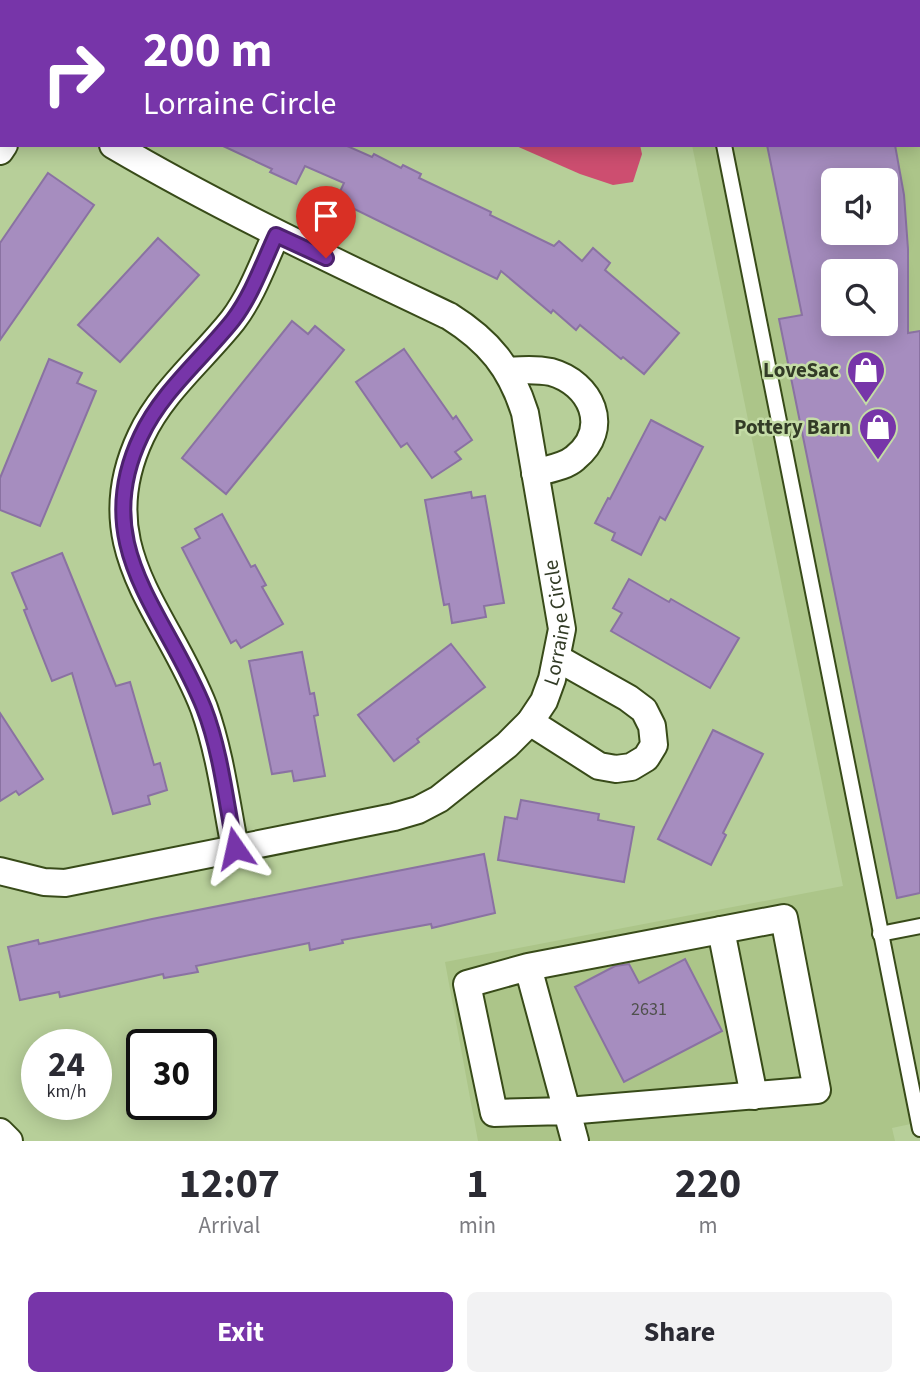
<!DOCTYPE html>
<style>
body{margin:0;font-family:"Source Sans 3",sans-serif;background:#f2f2f3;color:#2b2b33;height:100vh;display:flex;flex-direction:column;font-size:26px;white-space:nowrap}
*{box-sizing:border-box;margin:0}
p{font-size:23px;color:#7c7c81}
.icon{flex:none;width:38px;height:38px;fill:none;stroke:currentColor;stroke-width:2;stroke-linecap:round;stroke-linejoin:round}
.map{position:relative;height:1141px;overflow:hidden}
.details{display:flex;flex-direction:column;background:#fff;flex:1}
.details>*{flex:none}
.top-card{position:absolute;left:0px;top:0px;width:920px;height:147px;box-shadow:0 4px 18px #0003;background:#7735a9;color:#fff;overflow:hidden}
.fabs{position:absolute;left:821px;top:168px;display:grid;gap:14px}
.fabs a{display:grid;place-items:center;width:77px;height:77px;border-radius:10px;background:#fff;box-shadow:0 4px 18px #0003;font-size:35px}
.speed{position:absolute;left:21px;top:1029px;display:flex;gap:14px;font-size:35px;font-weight:700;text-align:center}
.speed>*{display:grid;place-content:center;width:91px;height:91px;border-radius:50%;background:#fff;box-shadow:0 4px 18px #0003;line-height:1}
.speed small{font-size:18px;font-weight:400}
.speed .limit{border:4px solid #111;border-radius:10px;background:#fff;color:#111}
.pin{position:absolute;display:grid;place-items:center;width:60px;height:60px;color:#fff;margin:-72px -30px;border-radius:50% 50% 50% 0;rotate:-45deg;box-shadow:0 0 7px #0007}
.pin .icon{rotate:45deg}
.me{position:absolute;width:77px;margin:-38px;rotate:349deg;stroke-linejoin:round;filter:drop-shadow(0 0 5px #0008)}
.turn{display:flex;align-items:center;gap:24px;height:147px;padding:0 28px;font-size:32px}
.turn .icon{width:91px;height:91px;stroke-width:2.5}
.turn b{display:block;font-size:49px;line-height:60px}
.eta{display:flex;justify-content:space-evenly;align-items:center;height:119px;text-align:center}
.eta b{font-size:42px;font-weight:700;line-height:49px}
.cta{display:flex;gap:14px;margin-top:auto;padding:14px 28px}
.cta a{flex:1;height:80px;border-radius:10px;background:#7735a9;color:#fff;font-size:28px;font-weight:700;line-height:80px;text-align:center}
.cta a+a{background:#f2f2f3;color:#2b2b33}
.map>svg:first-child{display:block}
.built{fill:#acc589;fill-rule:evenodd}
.water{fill:#cd4e70}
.building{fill:#a68dbf;stroke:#8a72a2;stroke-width:2;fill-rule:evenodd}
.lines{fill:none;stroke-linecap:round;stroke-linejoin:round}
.service-casing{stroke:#384b19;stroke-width:18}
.minor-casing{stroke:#384b19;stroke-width:30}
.service{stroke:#fff;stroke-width:14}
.minor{stroke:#fff;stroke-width:26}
.route-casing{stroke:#4d226e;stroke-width:18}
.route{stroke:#7735a9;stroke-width:12}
.labels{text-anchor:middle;stroke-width:5;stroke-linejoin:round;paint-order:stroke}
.number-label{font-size:18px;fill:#4f504c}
.poi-label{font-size:21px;font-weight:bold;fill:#323b26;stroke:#c4dca6;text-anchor:end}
.street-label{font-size:21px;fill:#323b26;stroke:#c4dca6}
</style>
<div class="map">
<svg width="920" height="1141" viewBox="0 0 920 1141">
<rect width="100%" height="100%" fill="#b7cf99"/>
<path class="built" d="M663 0H920V1122L892 1128 895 1141H478L445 962 843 886 692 145H919V2ZM833 180H886V233H833ZM833 271H886V324H833Z"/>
<g class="water">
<rect x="268" y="0" width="344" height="2"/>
<polygon points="514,145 640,145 642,154 633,182 613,185 580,174"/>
</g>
<g class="building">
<polygon points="221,145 345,145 372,157 374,154 401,168 403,165 421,174 419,178 491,212 490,215 554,246 559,241 582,261 593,248 610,263 605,270 679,333 644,374 623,357 621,359 580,325 576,330 553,310 551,313 501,271 497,279 336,200 344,183 305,166 296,184 270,172 272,169"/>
<path d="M767 145H895L904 195 908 249V333L920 331V893L897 898 779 319 802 315ZM833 180H886V233H833ZM833 271H886V324H833Z"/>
<polygon points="48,173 94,205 0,340 0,243"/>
<polygon points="158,238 199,275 120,362 78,325"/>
<polygon points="292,321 308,334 315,326 344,350 226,494 182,458"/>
<polygon points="404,349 453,419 456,416 472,440 455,452 461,459 432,478 407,443 401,447 356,382"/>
<polygon points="49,359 82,373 77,383 96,391 40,526 0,510 0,478"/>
<polygon points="651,420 703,447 665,520 660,517 641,555 612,540 615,533 595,523 608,498 610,499"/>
<polygon points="471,492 472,498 485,496 504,603 484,606 486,617 452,623 449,604 444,605 425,500"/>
<polygon points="222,514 251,567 255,565 266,585 262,587 283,624 241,648 236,640 231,643 182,548 200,538 195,529"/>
<polygon points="62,553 116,686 130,682 154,765 160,763 167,790 148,796 150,804 113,814 72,673 52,681 24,610 27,609 12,573"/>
<polygon points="629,579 669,602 671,599 739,638 710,688 611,631 622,613 613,608"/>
<polygon points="451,644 485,687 417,739 419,742 394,761 358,715"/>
<polygon points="302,652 310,694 314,693 318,715 314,716 325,776 294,781 292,771 272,774 249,661"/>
<polygon points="0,713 43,779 19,795 16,791 0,801"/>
<polygon points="713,730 763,754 723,833 726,835 711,865 658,839"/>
<polygon points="521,800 599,814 598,820 634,827 624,882 498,860 505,817 517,819"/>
<polygon points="484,854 495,913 432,928 431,924 342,940 343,943 310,950 309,943 196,966 198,972 164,978 163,974 60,997 59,992 20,1000 8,947 38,940 39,944 152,919"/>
<polygon points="685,959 722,1031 624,1082 575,987 615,966 629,964 639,983"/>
</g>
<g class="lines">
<defs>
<g id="service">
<polyline points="695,0 695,2"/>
<polyline points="883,0 883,2"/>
<polyline points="919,111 920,115"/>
<polyline points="724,145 920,1129"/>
<polyline points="880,934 920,926"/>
</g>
<g id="minor">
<polyline points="74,2 74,0"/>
<polyline points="0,151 4,145"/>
<path d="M508 371C522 370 536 369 551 372 591 383 612 428 575 458 565 467 548 469 535 473"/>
<polyline points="530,722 599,766 616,769 631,767 646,758 654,745 652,726 644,710 628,698 557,658"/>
<path d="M235 848C226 802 220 753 204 708 167 611 88 548 141 436 162 391 203 358 233 320 252 295 263 263 276 235"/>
<path id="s1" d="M0 871 44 882 65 883 394 817 418 810 439 799 507 745 530 722 544 701 552 679 562 629 525 413C511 368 489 341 449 316 335 262 222 209 113 145"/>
<polyline points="721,930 754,1096"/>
<polyline points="528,967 467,984 494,1113 567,1111 817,1090 784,918 528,967 575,1141"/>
<polyline points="0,1132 9,1141"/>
</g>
</defs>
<use href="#service" class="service-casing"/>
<use href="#minor" class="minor-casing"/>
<use href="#service" class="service"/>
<use href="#minor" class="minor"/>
</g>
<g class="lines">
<defs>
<path id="route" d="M235 848C226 802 221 752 204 708 166 612 88 547 141 436 162 391 203 358 233 320 252 295 263 263 276 235L326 258"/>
</defs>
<use href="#route" class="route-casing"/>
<use href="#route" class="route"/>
</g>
<defs>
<symbol id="shop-pin" viewBox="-11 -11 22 30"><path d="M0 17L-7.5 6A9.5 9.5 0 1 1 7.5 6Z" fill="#7735a9" stroke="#c4dca6"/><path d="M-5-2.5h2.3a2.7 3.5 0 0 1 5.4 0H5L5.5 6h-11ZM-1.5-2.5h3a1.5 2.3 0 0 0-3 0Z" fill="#fff"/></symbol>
</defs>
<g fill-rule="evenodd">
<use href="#shop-pin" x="844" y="348" width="44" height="60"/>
<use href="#shop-pin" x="856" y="405" width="44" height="60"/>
</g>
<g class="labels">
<g class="number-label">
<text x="649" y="1015">2631</text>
</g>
<g class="poi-label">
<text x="839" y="377">LoveSac</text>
<text x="851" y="434">Pottery Barn</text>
</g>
<g class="street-label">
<text dy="7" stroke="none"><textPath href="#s1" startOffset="676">Lorraine Circle</textPath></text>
</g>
</g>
</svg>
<div class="fabs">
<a><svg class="icon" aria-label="sound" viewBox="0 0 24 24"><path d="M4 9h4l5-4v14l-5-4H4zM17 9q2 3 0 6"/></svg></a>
<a><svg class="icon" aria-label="search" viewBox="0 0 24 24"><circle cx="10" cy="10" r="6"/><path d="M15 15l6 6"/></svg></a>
</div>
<div class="speed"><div>24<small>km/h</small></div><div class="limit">30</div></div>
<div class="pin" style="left:326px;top:258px;background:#d93025"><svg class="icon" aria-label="arrive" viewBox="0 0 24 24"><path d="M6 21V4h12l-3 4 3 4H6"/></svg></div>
<svg class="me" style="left:235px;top:848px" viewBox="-20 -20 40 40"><path d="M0-17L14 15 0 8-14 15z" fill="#7735a9" stroke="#fff" stroke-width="4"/></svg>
<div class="top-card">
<div class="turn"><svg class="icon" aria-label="right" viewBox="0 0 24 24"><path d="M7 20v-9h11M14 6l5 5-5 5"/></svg><div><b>200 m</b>Lorraine Circle</div></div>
</div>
</div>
<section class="details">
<div class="eta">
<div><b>12:07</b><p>Arrival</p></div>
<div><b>1</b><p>min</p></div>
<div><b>220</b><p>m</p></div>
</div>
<div class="cta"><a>Exit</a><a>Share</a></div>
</section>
